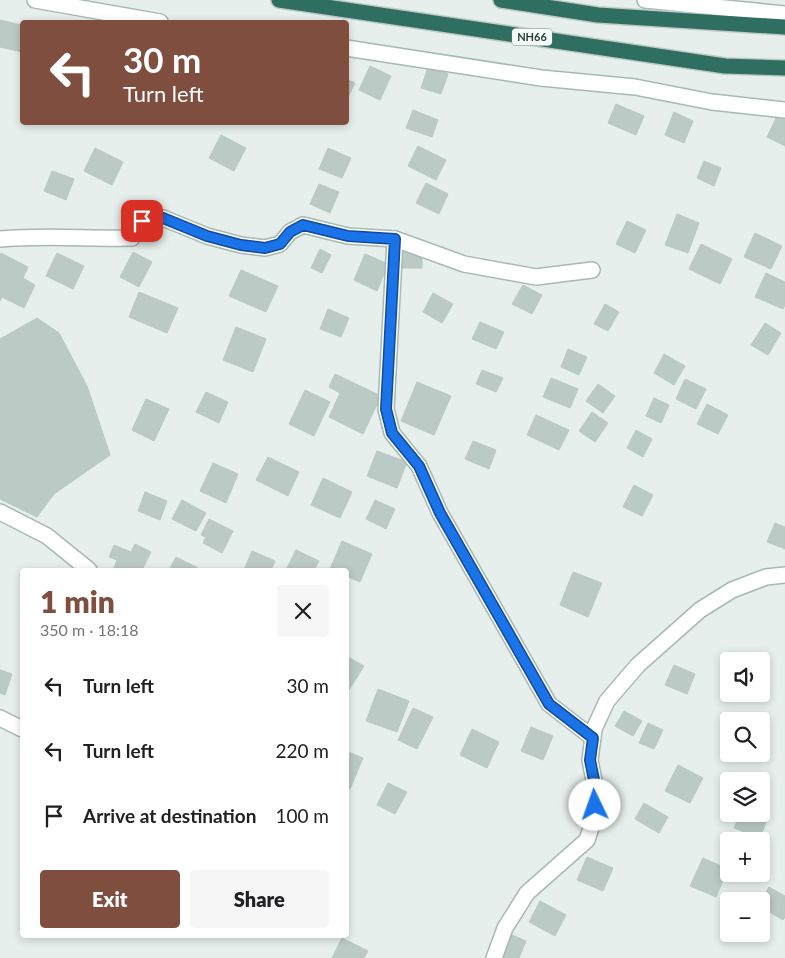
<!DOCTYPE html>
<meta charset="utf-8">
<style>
body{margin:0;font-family:Lato,sans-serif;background:#f6f6f6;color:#202124;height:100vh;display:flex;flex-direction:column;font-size:19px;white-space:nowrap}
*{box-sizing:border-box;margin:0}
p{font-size:16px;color:#757577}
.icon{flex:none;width:28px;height:28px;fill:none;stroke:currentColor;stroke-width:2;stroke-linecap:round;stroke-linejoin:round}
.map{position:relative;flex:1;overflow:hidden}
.details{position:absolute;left:20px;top:568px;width:329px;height:370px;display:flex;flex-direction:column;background:#fff;border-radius:5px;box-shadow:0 2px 8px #0003}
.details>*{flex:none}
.banner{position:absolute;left:20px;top:20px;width:329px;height:105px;border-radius:5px;box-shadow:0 2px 8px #0003;background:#7f4e3f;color:#fff;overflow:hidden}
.fabs{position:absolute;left:720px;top:652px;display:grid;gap:10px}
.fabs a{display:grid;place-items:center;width:50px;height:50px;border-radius:5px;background:#fff;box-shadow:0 2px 8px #0003;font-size:25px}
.pin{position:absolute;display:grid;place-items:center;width:42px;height:42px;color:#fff;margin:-21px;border-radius:10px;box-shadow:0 2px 8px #0006}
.me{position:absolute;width:55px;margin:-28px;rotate:357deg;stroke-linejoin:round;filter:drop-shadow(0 0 4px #0008)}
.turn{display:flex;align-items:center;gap:18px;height:105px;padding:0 20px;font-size:22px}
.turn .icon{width:65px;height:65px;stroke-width:2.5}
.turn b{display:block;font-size:35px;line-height:42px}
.round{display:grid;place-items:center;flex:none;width:52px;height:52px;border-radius:5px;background:#f6f6f6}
.head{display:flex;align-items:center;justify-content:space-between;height:85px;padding:0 20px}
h1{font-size:30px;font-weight:800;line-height:38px;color:#7f4e3f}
.primary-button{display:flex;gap:10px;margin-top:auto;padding:10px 20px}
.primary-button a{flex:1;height:58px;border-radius:5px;background:#7f4e3f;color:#fff;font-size:20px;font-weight:800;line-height:58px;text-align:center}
.primary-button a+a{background:#f6f6f6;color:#202124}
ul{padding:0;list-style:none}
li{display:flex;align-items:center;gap:15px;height:65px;padding:0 20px}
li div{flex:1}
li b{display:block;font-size:19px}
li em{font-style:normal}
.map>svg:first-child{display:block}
.building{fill:#bbcac4;stroke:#b8c9c2}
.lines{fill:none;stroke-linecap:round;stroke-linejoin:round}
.street-casing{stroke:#a8b8b2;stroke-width:18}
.secondary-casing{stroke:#a4bbb3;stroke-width:18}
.highway-casing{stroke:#c2cac8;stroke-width:18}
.street{stroke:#fff;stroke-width:15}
.secondary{stroke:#fff;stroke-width:15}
.highway{stroke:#2f6f62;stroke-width:15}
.route-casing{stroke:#114b97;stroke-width:12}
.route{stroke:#1a73e8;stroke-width:9}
.labels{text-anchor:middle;stroke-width:4;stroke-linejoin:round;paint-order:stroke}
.shield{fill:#f7fbf9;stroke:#637a73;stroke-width:1}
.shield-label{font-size:11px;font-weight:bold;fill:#24423a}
</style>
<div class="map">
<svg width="785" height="958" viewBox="0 0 785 958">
<rect width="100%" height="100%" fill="#e6efeb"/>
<g class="building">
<polygon points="0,20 22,25 22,52 0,47"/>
<polygon points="370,66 391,76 380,100 359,90"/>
<polygon points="428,67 448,74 441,94 421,88"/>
<polygon points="346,79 355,83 346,101"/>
<polygon points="616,104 644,116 636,135 608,123"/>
<polygon points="413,110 438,120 432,137 406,128"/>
<polygon points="674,112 693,121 684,143 665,135"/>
<polygon points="777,116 785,120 785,146 767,137"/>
<polygon points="221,135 246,148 234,171 209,158"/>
<polygon points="418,146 446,160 436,180 408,166"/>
<polygon points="95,148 123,162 112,185 84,171"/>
<polygon points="328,148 351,158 342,178 319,169"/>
<polygon points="704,161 721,168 714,186 697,178"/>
<polygon points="52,171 74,179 66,200 44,191"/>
<polygon points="426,183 448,194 439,214 416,203"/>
<polygon points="319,184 339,192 330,213 310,204"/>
<polygon points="677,214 699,223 688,253 665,245"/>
<polygon points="627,221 646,230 635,253 616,244"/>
<polygon points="755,233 782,246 771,269 744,257"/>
<polygon points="701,244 732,259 720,284 689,269"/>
<polygon points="320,249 331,255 322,273 311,268"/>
<rect x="402" y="250" width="20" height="18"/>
<polygon points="133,252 152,262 139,287 120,277"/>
<polygon points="1,253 28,267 23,278 35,285 24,308 2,297 0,301 0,255"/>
<polygon points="57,253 84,266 73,289 46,276"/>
<polygon points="365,254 388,264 377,291 354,280"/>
<polygon points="241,270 278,286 266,312 229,296"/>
<polygon points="766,273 785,282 785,305 783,309 755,297"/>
<polygon points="523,285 542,295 532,314 512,304"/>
<polygon points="139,292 178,308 167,333 129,317"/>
<polygon points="433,293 453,304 442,323 423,312"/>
<polygon points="605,304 619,312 608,331 594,324"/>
<polygon points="328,309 349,318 341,337 320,329"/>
<polygon points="37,318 59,333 87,386 110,455 54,494 37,517 0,499 0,339"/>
<polygon points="480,322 504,332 496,349 472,339"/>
<polygon points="765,323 781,333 768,355 751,345"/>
<polygon points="236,327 266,339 253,372 223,360"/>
<polygon points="568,349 587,357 579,375 561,367"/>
<polygon points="664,354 685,366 674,385 654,373"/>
<polygon points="482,370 503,378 496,392 476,384"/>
<polygon points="335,374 381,396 363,434 329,417 340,393 329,387"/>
<polygon points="551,378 578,389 570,408 543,397"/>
<polygon points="685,379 706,389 696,409 676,399"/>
<polygon points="417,382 451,396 434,435 401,421"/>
<polygon points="598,384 615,396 603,413 586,401"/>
<polygon points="305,390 330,402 314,436 289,424"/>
<polygon points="206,392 228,402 219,423 196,412"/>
<polygon points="654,398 669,405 661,423 646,416"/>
<polygon points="146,399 169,409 154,441 132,430"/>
<polygon points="707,404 728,415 718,434 697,424"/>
<polygon points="592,412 608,423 595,442 579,431"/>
<polygon points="536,415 569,430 559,450 527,435"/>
<polygon points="636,430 652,439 643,457 627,448"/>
<polygon points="473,441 496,450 489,469 465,459"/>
<polygon points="377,451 407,462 397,488 367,476"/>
<polygon points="268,457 299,472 288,496 256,480"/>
<polygon points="213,463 238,474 226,503 200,491"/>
<polygon points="323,478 352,492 340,518 311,505"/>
<polygon points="634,485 653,495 642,516 623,507"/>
<polygon points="145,492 167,501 160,520 138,511"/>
<polygon points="182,500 206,513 196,531 172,519"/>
<polygon points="375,500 395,509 386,529 366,519"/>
<polygon points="209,519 233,531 222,553 203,543 206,537 201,535"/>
<polygon points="775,523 785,527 785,549 767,542"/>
<polygon points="342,541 372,554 360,582 346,576 346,570 330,569"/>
<polygon points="135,544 151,552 142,570 113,570 117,560 109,557 114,545 131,552"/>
<polygon points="296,550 319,561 314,570 286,570"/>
<polygon points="252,551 275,561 271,570 244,570"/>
<polygon points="176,557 198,568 196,570 169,570"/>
<polygon points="573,572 602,583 588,617 560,605"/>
<polygon points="346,656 364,666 349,690 346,689"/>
<polygon points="674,665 695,674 687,694 665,685"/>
<polygon points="0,670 12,674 5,695 0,693"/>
<polygon points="378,689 409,701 397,732 366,721"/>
<polygon points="413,708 433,717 417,749 398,740"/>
<polygon points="624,711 642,721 633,736 615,726"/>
<polygon points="648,723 663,730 654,749 639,743"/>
<polygon points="531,727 553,736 543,760 521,751"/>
<polygon points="472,729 499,742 487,768 460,755"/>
<polygon points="346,751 363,758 350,789 346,787"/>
<polygon points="734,754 752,754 749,761"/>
<polygon points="678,765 703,778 690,803 665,791"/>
<polygon points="388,783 407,792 395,814 377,805"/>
<polygon points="644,803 668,817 659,833 635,819"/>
<polygon points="761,808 770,812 760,838 734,828 740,814 761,814"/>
<polygon points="587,857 613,868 603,891 577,880"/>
<polygon points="703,858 728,869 716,897 690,886"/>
<polygon points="769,887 785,896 785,917 783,920 761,907 761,901"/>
<polygon points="540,901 566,915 555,936 529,922"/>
<polygon points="512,935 526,941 519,958 505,958 502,956"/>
<polygon points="342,938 368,951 364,958 332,958"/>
</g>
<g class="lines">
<defs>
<g id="street">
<path d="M0 239C44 235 88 239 132 238L142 221 152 217 163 218 207 236 241 245 265 248 280 244 290 232 303 225 348 236 395 239 464 264 536 277 592 270"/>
<polyline points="395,239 386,409 392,433 419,466 440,513 549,704 593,738"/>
<polyline points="0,512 47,536 89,570"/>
<polyline points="0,718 22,729"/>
<polyline points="494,958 505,928 527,893 587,840 594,819 596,791 590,760 594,729 607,701 638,665 700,610 732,590 766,577 785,575"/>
</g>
<g id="secondary">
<polyline points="35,0 160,22"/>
<polyline points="645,0 785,14"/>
<polyline points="346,48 541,78 635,87 712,102 785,110"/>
</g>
<g id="highway">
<polyline points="279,0 725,66 785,68"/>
<polyline points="501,0 598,15 785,27"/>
</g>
</defs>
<use href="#street" class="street-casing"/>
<use href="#secondary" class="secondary-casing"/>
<use href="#highway" class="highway-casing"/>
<use href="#street" class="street"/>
<use href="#secondary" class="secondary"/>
<use href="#highway" class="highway"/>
</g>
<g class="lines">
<defs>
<polyline id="route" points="142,221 152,217 163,218 207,236 241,245 265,248 280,244 290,232 303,225 348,236 395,239 386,409 392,433 419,466 440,513 549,704 593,738 590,760 596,790 595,805"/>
</defs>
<use href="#route" class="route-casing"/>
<use href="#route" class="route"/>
</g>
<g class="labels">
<rect class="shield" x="512" y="28.5" width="40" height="17" rx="4"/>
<g class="shield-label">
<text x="532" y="41">NH66</text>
</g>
</g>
</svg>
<div class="fabs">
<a><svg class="icon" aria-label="sound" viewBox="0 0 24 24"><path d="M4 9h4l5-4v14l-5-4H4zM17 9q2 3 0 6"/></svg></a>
<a><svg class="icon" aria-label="search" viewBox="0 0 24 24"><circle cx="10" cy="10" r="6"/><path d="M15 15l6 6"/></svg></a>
<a><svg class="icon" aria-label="layers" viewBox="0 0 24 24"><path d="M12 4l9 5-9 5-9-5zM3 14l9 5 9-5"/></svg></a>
<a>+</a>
<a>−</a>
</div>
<div class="pin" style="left:142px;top:221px;background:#d93025"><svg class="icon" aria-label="arrive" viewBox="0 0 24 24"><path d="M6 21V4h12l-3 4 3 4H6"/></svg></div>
<svg class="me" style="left:595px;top:805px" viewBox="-20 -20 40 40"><circle r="19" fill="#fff"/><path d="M0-13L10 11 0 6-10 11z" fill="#1a73e8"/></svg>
<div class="banner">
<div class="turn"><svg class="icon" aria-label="left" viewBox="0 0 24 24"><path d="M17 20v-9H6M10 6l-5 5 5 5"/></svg><div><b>30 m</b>Turn left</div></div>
</div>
<section class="details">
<div class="head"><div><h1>1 min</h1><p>350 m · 18:18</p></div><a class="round"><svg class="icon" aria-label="close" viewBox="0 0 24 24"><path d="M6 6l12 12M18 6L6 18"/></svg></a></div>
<ul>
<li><svg class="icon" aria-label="left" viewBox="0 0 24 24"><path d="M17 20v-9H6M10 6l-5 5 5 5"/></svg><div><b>Turn left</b></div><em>30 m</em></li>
<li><svg class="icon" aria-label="left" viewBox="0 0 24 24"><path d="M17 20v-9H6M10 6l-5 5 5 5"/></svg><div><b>Turn left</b></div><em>220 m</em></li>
<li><svg class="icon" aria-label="arrive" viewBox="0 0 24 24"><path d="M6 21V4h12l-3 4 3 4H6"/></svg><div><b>Arrive at destination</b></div><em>100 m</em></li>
</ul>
<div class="primary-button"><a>Exit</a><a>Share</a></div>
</section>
</div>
